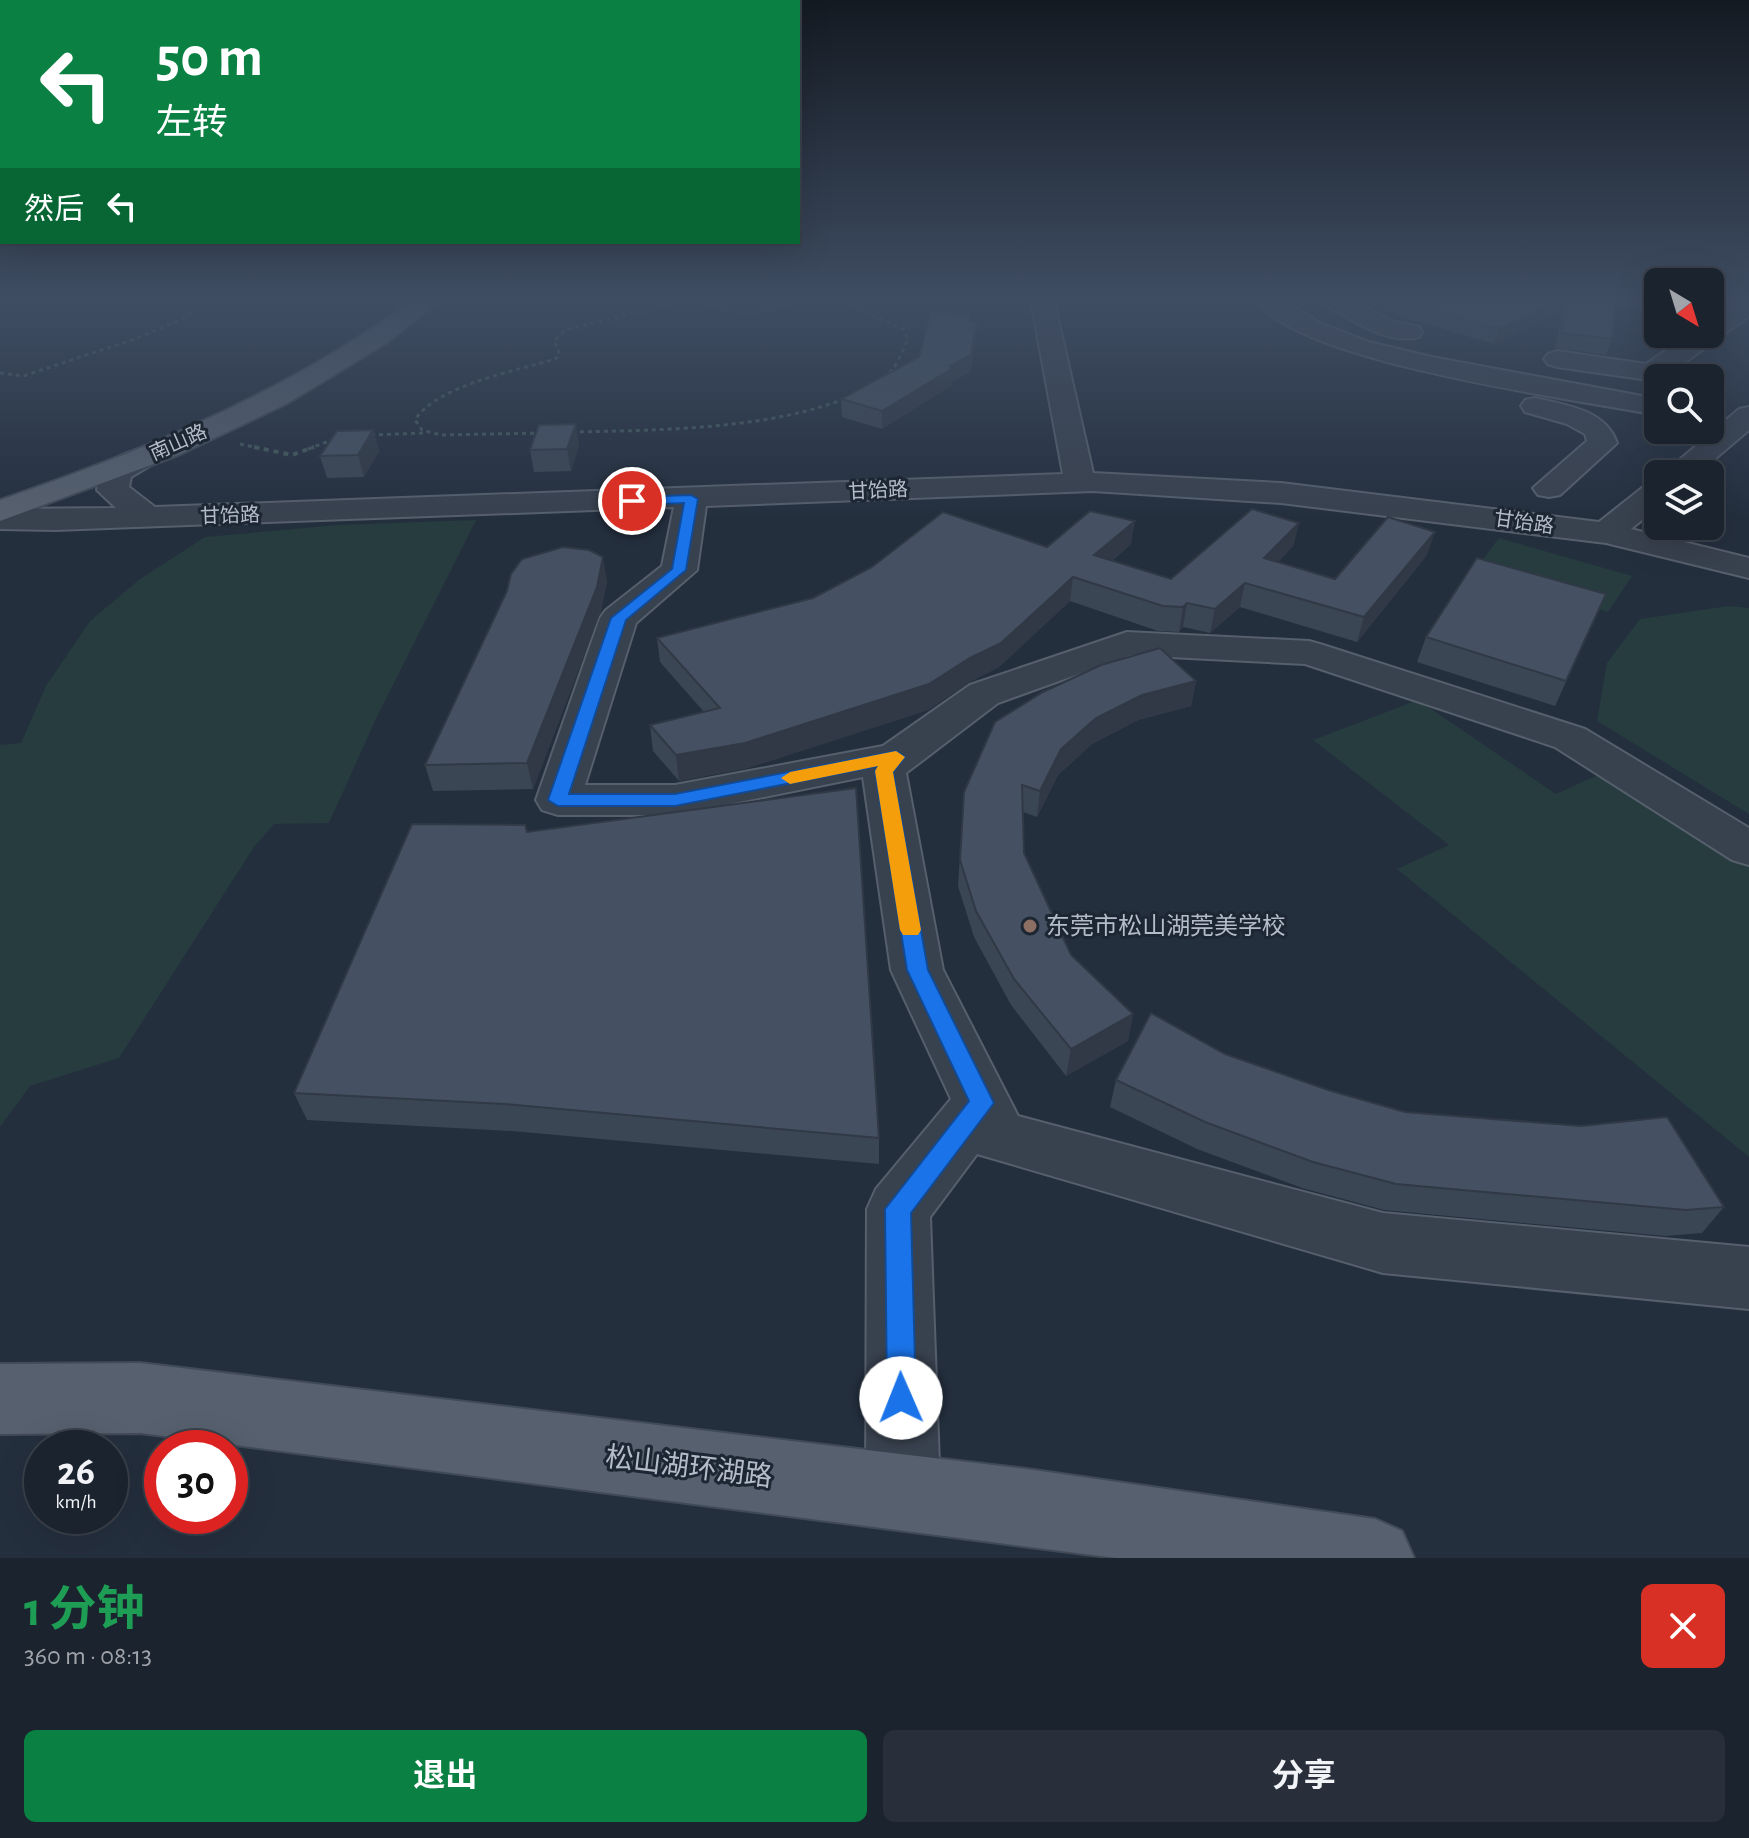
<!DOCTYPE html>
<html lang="zh">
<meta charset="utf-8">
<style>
body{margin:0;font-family:"Alegreya Sans","Noto Sans SC",sans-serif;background:#282f3a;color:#f1f3f6;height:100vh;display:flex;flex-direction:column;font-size:30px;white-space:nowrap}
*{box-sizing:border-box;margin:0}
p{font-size:26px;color:#a0a4aa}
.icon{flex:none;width:44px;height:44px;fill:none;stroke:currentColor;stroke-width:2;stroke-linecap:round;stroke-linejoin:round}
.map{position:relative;height:1558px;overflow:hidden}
.side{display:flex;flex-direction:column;background:#1b232e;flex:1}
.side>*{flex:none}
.guide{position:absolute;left:0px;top:0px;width:800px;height:244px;box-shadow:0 8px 32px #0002,0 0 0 2px #39404a;background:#0b8043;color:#fff;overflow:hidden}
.needle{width:52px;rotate:142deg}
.buttons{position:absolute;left:1644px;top:268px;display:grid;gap:16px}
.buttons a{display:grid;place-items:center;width:80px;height:80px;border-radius:12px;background:#1b232e;box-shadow:0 8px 32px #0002,0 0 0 2px #39404a;font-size:40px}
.speed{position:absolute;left:24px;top:1430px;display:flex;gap:16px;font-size:40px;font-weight:700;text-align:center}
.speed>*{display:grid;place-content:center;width:104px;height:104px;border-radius:50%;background:#1b232e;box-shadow:0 8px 32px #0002,0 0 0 2px #39404a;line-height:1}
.speed small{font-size:20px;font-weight:400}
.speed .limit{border:12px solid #d22;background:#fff;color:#111}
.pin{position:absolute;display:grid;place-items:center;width:68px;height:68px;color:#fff;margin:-34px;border:4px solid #fff;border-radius:50%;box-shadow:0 2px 8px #0007}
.me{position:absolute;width:88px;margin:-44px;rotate:359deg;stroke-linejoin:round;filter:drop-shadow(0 0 6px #0008)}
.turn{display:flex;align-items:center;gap:28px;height:168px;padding:0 24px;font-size:36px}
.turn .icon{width:104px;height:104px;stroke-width:2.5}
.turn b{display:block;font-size:56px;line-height:68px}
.then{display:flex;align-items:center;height:76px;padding:0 24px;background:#0003;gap:16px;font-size:30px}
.round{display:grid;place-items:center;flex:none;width:84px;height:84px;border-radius:12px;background:#282f3a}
.headline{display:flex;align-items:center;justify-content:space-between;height:136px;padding:0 24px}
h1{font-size:48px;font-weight:700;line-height:60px;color:#1e9e55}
.action{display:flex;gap:16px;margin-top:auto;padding:16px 24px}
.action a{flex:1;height:92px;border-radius:12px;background:#0b8043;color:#fff;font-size:32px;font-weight:700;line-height:92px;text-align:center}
.action a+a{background:#282f3a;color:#f1f3f6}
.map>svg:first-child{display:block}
.green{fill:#263c3f}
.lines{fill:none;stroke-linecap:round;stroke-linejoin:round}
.minor-casing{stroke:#565f6c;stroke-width:4}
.major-casing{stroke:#414a57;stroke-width:4}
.path-far1{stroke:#44595c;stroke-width:3;stroke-dasharray:4 4;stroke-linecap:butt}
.path{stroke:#44595c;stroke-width:4;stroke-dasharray:5 5;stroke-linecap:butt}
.minor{fill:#38414e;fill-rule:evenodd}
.major{fill:#56606e;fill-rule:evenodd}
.wall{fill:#3b4654}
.shaded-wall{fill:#303945}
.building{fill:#455162;stroke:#303945;stroke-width:2}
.route{fill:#1a73e8;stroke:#114b97;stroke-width:2}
.slow{fill:#f59e0b}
.education-dot{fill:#8d6e63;stroke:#1d2633;stroke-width:3}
.labels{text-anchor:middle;stroke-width:6;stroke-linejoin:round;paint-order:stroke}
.far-street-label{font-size:20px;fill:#b4bcc9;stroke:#1d2633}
.poi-label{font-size:24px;fill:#b4bcc9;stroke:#1d2633;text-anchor:start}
.near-street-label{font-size:28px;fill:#b4bcc9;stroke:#1d2633}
</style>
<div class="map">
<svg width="1749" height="1558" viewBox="0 0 1749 1558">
<rect width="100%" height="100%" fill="#242f3e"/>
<g class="green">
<polygon points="476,520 375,721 329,823 274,824 254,847 119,1058 30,1086 0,1127 0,745 21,743 46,686 90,621 140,579 205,537 338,525"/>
<polygon points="1499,538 1632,576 1608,612 1474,571"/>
<polygon points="1729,606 1749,608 1749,814 1597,721 1607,663 1640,619"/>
<polygon points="1418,700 1556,794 1611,769 1749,858 1749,1157 1397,869 1449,845 1313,740"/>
</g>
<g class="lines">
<defs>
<g id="minor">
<path d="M1031 301H1054L1093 473 1281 483 1599 522 1647 484 1658 482V507L1631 529 1749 558V578L1606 543 1281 503 1093 491 706 506 697 570 636 623 585 785H675L883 746 970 685 1127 632 1309 641 1323 645 1585 729 1749 828V865L1732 860 1555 747 1305 664 1131 655 998 703 906 773 943 970 1018 1116 1383 1213 1749 1247V1309L1383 1273 977 1154 930 1217 940 1492 929 1518 903 1529 877 1518 866 1492 867 1209 876 1189 951 1099 891 970 863 777 675 815H558L542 810 536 800 600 618 606 610 662 566 674 507 55 530 0 529V509L116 508 97 490C98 484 99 476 102 471 111 456 140 446 156 450L160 456 156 462 131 477 129 487 155 507 1063 474Z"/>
<path d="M1257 301H1285L1320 323 1369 342 1432 357 1658 399V415C1578 400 1300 363 1257 301Z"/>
<path d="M1324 301H1353L1391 321 1419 327 1422 332 1419 337C1387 345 1354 321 1328 306Z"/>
<polygon points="1740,301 1749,301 1749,316 1672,372 1649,380 1557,367 1548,364 1544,359 1548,354 1557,351 1646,364 1690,334 1710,334 1710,320"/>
<path d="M1535 398C1566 405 1606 410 1617 443L1560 495 1549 497 1538 495 1533 488 1587 441 1585 434 1567 424 1525 412 1521 406 1525 400Z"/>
<polygon points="1749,407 1749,430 1697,474 1663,474 1739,409"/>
</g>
<g id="major">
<path d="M411 301H438L388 342 286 404 178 455 0 521V500C146 450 286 393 411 301Z"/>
<polygon points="140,1363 1034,1470 1375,1519 1402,1531 1414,1558 1116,1558 140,1433 0,1434 0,1364"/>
</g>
</defs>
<use href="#minor" class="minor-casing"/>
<use href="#major" class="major-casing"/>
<g class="path-far1">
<path d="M697 301C746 316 748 315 797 301"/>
<polyline points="0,373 23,376 132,340 185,318 195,308 196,301"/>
<path d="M572 432C658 430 825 431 891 371 898 364 903 349 908 339L903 329 840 301"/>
<path d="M542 433 441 435 422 430 415 420C437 385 516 371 555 359L560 355 554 341 565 330 685 301"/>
<polyline points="371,435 425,433"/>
<polyline points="240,444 263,449"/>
<polyline points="308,449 337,438"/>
</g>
<polyline class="path" points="254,447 292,455 314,447"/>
<use href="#minor" class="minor"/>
<use href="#major" class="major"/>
</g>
<g class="wall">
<polygon points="1377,301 1630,301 1614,310 1612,339 1606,355 1555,348 1562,312 1494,344 1390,313"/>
<polygon points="971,314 971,322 977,322 976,338 970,372 952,381 952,385 882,429 842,417 841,399 919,357"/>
<polygon points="373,430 379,451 364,477 327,478 320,456"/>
<polygon points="579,445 571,471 534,472 530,450"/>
<polygon points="1299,523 1293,546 1278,562 1335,579 1427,555 1357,642 1240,607 1210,633 1183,627 1179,632 1158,631 1070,601 999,667 968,683 928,710 748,768 679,781 653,751 650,725 704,712 660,662 657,638 1047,547 1131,544 1112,561 1171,579"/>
<polygon points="607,581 601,611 533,789 433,791 425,765"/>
<polygon points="1606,594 1555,706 1417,662 1426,637"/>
<polygon points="1196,681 1191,706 1138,720 1092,744 1058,775 1037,817 1023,812 1024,853 1071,955 1133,1014 1128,1041 1066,1076 1011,1005 974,937 958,886 964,792"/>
<polygon points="527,832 879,1138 879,1164 512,1131 307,1120 294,1093"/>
<polygon points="1225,1054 1328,1090 1724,1207 1702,1233 1665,1236 1384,1210 1302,1188 1197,1149 1110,1107 1116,1080"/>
</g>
<g class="shaded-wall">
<polygon points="1560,301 1566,301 1562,312 1494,344 1499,329"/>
<polygon points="1614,301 1630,301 1609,313"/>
<polygon points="1712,301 1719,301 1710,307 1710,306"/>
<polygon points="977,322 976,338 970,372 952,381 952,385 882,429 882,411 950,366"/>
<polygon points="576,424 579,445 571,471 567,449"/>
<polygon points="373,430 379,451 364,477 358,455"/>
<polygon points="1135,521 1131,544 1091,579 1094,555"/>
<polygon points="1299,523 1293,546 1259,581 1264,558"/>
<polygon points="1435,532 1427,555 1357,642 1364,617"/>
<polygon points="603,557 607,581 601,611 533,789 527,763"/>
<polygon points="1073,577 1070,601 999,667 968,683 928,710 748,768 679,781 676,755"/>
<polygon points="1245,583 1240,607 1210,633 1215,609"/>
<polygon points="1187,603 1183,627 1179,632 1183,607"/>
<polygon points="1196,681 1191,706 1138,720 1092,744 1058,775 1037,817 1040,791 1061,749 1096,718 1142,695"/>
<polygon points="1133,1014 1128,1041 1066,1076 1071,1049"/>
</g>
<g class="building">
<polygon points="1401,301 1560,301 1499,329"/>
<polygon points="1566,301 1615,301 1612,339 1561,333"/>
<polygon points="931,312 971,314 969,321 977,322 971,355 950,366 953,368 882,411 841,399 919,357"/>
<polygon points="576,424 567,449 530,450 539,425"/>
<polygon points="373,430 358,455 320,456 337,431"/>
<polygon points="1252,509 1299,523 1264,558 1335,579 1388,517 1435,532 1364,617 1245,583 1215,609 1187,603 1183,607 1163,606 1073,577 1001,643 970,658 929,684 745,743 676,755 650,725 720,708 657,638 813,598 872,567 943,512 1047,547 1090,511 1135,521 1094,555 1171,579"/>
<polygon points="563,547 589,550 603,557 597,587 527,763 425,765 507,591 511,574 522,559"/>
<polygon points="1477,558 1606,594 1566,681 1426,637"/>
<polygon points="1160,648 1196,681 1142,695 1096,718 1061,749 1040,791 1022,785 1024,853 1071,955 1133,1014 1071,1049 1014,979 976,911 960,860 964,792 995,722 1043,692 1101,665"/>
<polygon points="856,788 879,1138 504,1104 294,1093 412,824 525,825 527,832"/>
<polygon points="1151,1013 1225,1054 1328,1090 1405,1112 1581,1126 1667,1117 1724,1207 1686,1210 1396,1184 1313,1162 1205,1122 1116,1080"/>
</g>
<linearGradient id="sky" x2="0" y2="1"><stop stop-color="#141a22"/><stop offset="0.58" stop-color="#3f4d63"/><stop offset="1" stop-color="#3f4d63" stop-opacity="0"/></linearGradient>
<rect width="1749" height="519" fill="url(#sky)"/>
<polygon class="route" points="691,495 698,499 686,570 626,620 569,794 675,794 896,751 905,757 893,772 928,970 994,1103 911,1213 916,1398 912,1408 901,1413 891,1408 887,1398 885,1209 969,1101 907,970 875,771 878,766 675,806 558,806 548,800 611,618 672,569 684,503 632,505 626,501 632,497"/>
<polygon class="slow" points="896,751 905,757 893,772 921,930 918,935 903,935 900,930 875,771 878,766 790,784 781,778 790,772"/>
<circle class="education-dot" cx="1030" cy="926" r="8"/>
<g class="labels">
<g class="far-street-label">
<text transform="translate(178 442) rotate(-24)" y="7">南山路</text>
<text transform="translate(878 490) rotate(-3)" y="7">甘饴路</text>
<text transform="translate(230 515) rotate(-2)" y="7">甘饴路</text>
<text transform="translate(1524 522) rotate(8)" y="7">甘饴路</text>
</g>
<g class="poi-label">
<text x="1046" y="934">东莞市松山湖莞美学校</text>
</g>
<g class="near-street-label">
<text transform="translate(689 1466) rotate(7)" y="10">松山湖环湖路</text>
</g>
</g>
</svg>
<div class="buttons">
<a><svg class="needle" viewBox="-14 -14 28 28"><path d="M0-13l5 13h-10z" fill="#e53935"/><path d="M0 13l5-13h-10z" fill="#a0a4aa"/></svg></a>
<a><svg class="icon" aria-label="search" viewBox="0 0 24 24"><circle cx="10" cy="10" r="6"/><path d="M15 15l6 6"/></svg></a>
<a><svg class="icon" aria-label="layers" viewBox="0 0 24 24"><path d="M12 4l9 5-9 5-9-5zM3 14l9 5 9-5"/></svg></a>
</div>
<div class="speed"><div>26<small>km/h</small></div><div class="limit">30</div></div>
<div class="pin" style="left:632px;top:501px;background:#d93025"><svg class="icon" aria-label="arrive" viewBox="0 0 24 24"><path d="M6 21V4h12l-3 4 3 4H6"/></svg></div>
<svg class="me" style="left:901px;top:1398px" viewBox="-20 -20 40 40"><circle r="19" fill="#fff"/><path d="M0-13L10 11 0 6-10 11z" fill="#1a73e8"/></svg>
<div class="guide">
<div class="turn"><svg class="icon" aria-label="left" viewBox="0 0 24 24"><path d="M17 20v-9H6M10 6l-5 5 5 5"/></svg><div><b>50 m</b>左转</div></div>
<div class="then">然后<svg class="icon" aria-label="left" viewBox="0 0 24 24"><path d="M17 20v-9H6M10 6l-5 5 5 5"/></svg></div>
</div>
</div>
<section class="side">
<div class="headline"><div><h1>1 分钟</h1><p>360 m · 08:13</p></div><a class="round" style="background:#d93025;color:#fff"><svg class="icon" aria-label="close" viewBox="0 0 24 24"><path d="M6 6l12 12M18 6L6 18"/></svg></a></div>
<div class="action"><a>退出</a><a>分享</a></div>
</section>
